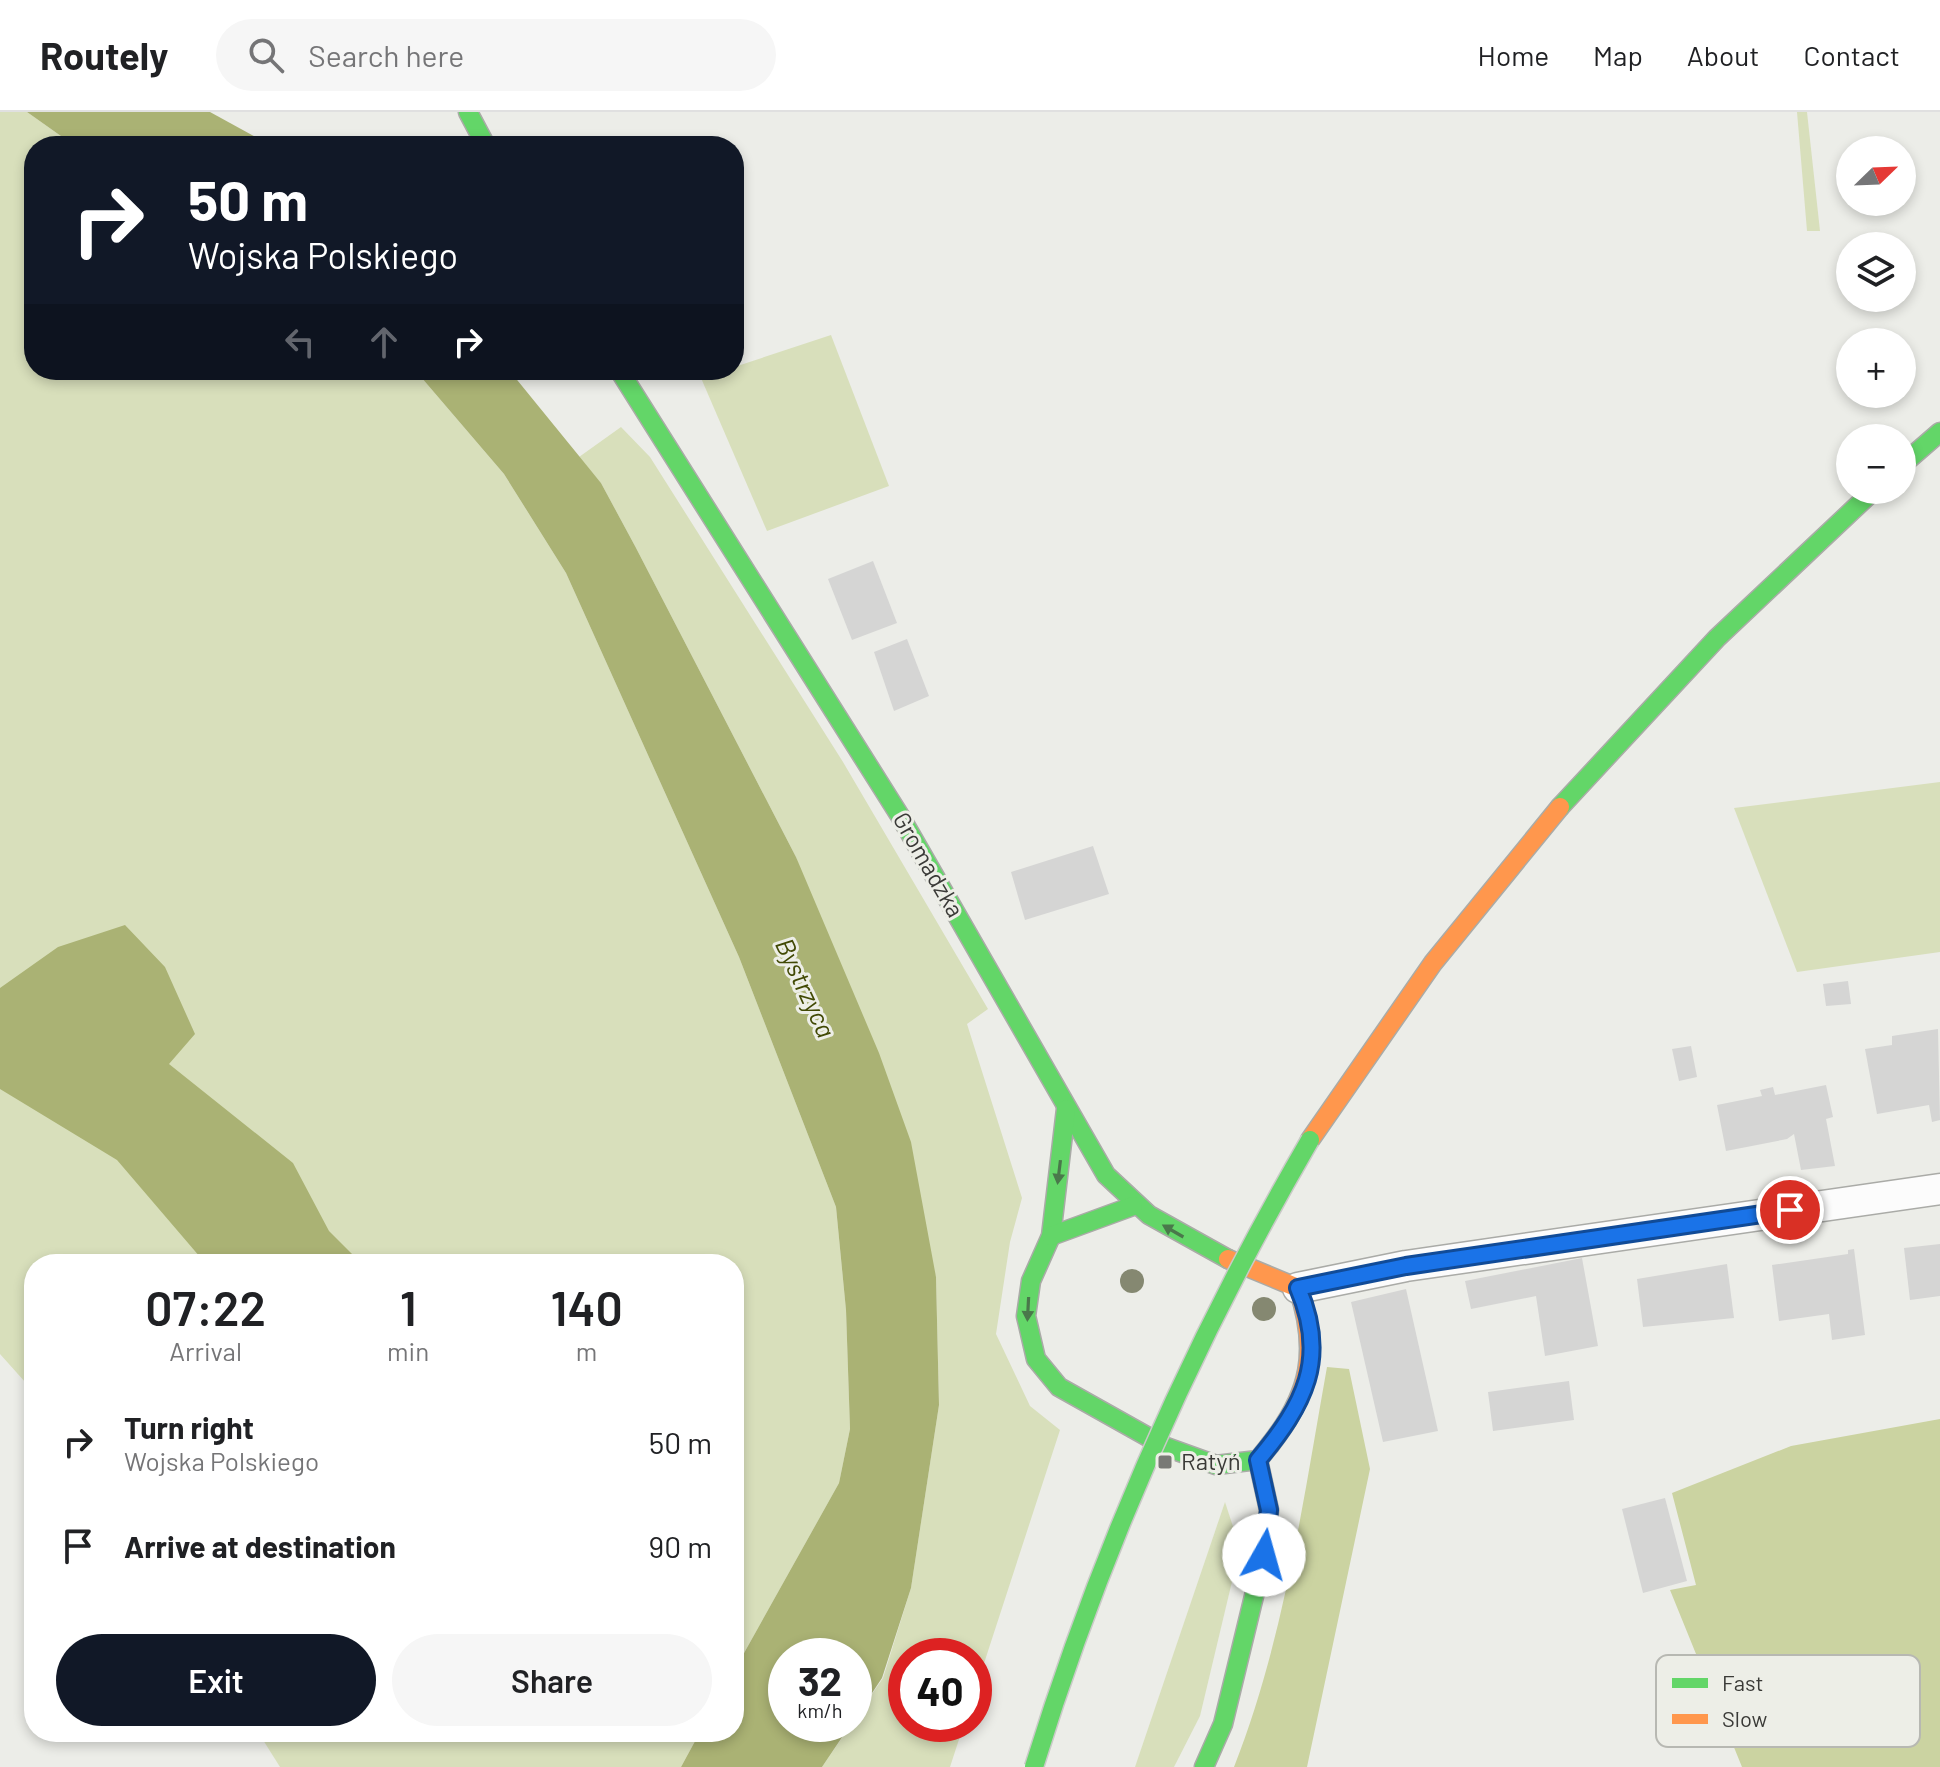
<!DOCTYPE html>
<meta charset="utf-8">
<style>
body{margin:0;font-family:Barlow,sans-serif;background:#f6f6f6;color:#202124;height:100vh;display:flex;flex-direction:column;font-size:30px;white-space:nowrap}
*{box-sizing:border-box;margin:0}
p{font-size:26px;color:#757577}
.icon{flex:none;width:44px;height:44px;fill:none;stroke:currentColor;stroke-width:2;stroke-linecap:round;stroke-linejoin:round}
.map{position:relative;flex:1;overflow:hidden}
.details{position:absolute;left:24px;top:1142px;width:720px;height:488px;display:flex;flex-direction:column;background:#fff;border-radius:32px;box-shadow:0 4px 12px #0003}
.details>*{flex:none}
.guide{position:absolute;left:24px;top:24px;width:720px;height:244px;border-radius:32px;box-shadow:0 4px 12px #0003;background:#111827;color:#fff;overflow:hidden}
.needle{width:52px;rotate:67deg}
.controls{position:absolute;left:1836px;top:24px;display:grid;gap:16px}
.controls a{display:grid;place-items:center;width:80px;height:80px;border-radius:50%;background:#fff;box-shadow:0 4px 12px #0003;font-size:40px}
.speed{position:absolute;left:768px;top:1526px;display:flex;gap:16px;font-size:40px;font-weight:700;text-align:center}
.speed>*{display:grid;place-content:center;width:104px;height:104px;border-radius:50%;background:#fff;box-shadow:0 4px 12px #0003;line-height:1}
.speed small{font-size:20px;font-weight:400}
.speed .limit{border:12px solid #d22;background:#fff;color:#111}
.pin{position:absolute;display:grid;place-items:center;width:68px;height:68px;color:#fff;margin:-34px;border:4px solid #fff;border-radius:50%;box-shadow:0 2px 8px #0007}
.me{position:absolute;width:88px;margin:-44px;rotate:7deg;stroke-linejoin:round;filter:drop-shadow(0 0 6px #0008)}
.turn{display:flex;align-items:center;gap:28px;height:168px;padding:0 32px;font-size:36px}
.turn .icon{width:104px;height:104px;stroke-width:2.5}
.turn b{display:block;font-size:56px;line-height:68px}
.lanes{display:flex;align-items:center;height:76px;padding:0 32px;background:#0003;justify-content:center;gap:40px;direction:ltr}
.lanes .off{opacity:.35}
.eta{display:flex;justify-content:space-evenly;align-items:center;height:136px;text-align:center}
.eta b{font-size:48px;font-weight:600;line-height:56px}
.cta{display:flex;gap:16px;margin-top:auto;padding:16px 32px}
.cta a{flex:1;height:92px;border-radius:48px;background:#111827;color:#fff;font-size:32px;font-weight:600;line-height:92px;text-align:center}
.cta a+a{background:#f6f6f6;color:#202124}
ul{padding:0;list-style:none}
li{display:flex;align-items:center;gap:24px;height:104px;padding:0 32px}
li div{flex:1}
li b{display:block;font-size:30px}
li em{font-style:normal}
header{display:flex;align-items:center;gap:48px;box-sizing:border-box;height:112px;padding:0 40px;background:#fff;border-bottom:2px solid #e0e0e0}
header strong{font-size:38px}
nav{display:flex;gap:44px;margin-inline-start:auto;font-size:28px}
.search{width:560px;height:72px;background:#f6f6f6;display:flex;align-items:center;gap:20px;box-sizing:border-box;padding:0 28px;border-radius:44px;color:#757577;font-size:30px}
.map>svg:first-child{display:block}
.green{fill:#d8dfbb}
.forest{fill:#cbd3a1}
.water{fill:#aab274}
.building{fill:#d5d5d4}
.lines{fill:none;stroke-linecap:round;stroke-linejoin:round}
.street-casing{stroke:#aaaba7;stroke-width:33}
.fast-casing{stroke:#aaaba7;stroke-width:21}
.slow-casing{stroke:#aaaba7;stroke-width:21}
.street{stroke:#fcfcfc;stroke-width:30}
.fast{stroke:#63d668;stroke-width:18}
.slow{stroke:#ff974d;stroke-width:18}
.fast-bridge-casing{stroke:#c9cac7;stroke-width:21;stroke-linecap:butt}
.fast-bridge{stroke:#63d668;stroke-width:18}
.tree{fill:#858871}
.oneway{fill:#4a784b}
.route-casing{stroke:#114b97;stroke-width:20}
.route{stroke:#1a73e8;stroke-width:14}
.poi-dot{fill:#787975;stroke:#edeee7;stroke-width:3}
.labels{text-anchor:middle;stroke-width:6;stroke-linejoin:round;paint-order:stroke}
.street-label{font-size:24px;fill:#3a3a37;stroke:#edeee7}
.poi-label{font-size:24px;fill:#3a3a37;stroke:#edeee7;text-anchor:start}
.water-label{font-size:26px;font-style:italic;fill:#414904;stroke:#edeee7}
.key{fill:#edeee7;stroke:#b7b8b2;stroke-width:2}
.key-label{font-size:22px;fill:#3a3a37}
</style>
<header>
<strong>Routely</strong>
<div class="search"><svg class="icon" aria-label="search" viewBox="0 0 24 24"><circle cx="10" cy="10" r="6"/><path d="M15 15l6 6"/></svg>Search here</div>
<nav><a>Home</a><a>Map</a><a>About</a><a>Contact</a></nav>
</header>
<div class="map">
<svg width="1940" height="1655" viewBox="0 0 1940 1655">
<rect width="100%" height="100%" fill="#ecede8"/>
<g class="green">
<polygon points="0,0 27,0 75,34 34,34 34,258 415,258 504,362 566,461 739,845 836,1095 846,1198 850,1317 839,1371 734,1559 734,1152 34,1152 34,1280 0,1242"/>
<polygon points="1797,0 1807,0 1820,119 1807,119"/>
<polygon points="831,223 889,374 767,419 701,266"/>
<polygon points="621,315 650,345 843,650 988,897 967,912 1022,1086 1010,1130 996,1222 1030,1294 1060,1318 974,1582 974,1544 906,1544 906,1612 964,1612 950,1655 822,1655 883,1566 911,1476 939,1293 936,1165 796,745 635,434 601,371 579,345"/>
<polygon points="1940,670 1940,840 1797,860 1734,696"/>
<polygon points="1225,1390 1240,1436 1200,1604 1174,1655 1135,1655"/>
<polygon points="258,1620 700,1620 681,1655 280,1655"/>
</g>
<g class="forest">
<path d="M1327 1255 1349 1257 1370 1357 1307 1655H1234C1284 1528 1303 1389 1327 1255Z"/>
<polygon points="1940,1307 1940,1655 1742,1655 1670,1478 1696,1473 1672,1381 1791,1334"/>
</g>
<g class="water">
<polygon points="27,0 210,0 272,34 75,34"/>
<polygon points="415,258 509,258 601,371 635,434 796,745 879,941 911,1030 936,1165 939,1293 911,1476 882,1566 854,1608 854,1544 786,1544 786,1612 851,1612 822,1655 681,1655 700,1620 734,1620 734,1559 839,1371 850,1317 846,1198 836,1095 739,845 566,461 504,362"/>
<polygon points="125,813 165,855 195,922 169,952 293,1051 329,1119 362,1152 206,1152 117,1048 0,977 0,876 58,835"/>
</g>
<g class="building">
<polygon points="873,449 897,511 852,528 828,467"/>
<polygon points="907,527 929,584 894,599 874,540"/>
<polygon points="1093,734 1109,782 1025,808 1011,760"/>
<polygon points="1848,869 1851,892 1826,894 1823,872"/>
<polygon points="1938,917 1940,1008 1932,1010 1929,993 1877,1002 1865,937 1892,933 1892,924"/>
<polygon points="1691,934 1697,965 1679,969 1672,937"/>
<polygon points="1826,973 1833,1005 1826,1007 1835,1054 1801,1058 1794,1022 1787,1027 1726,1039 1717,993 1762,984 1760,978 1773,975 1775,983"/>
<polygon points="1940,1132 1940,1184 1910,1188 1904,1136"/>
<polygon points="1854,1137 1865,1223 1832,1228 1829,1202 1779,1209 1772,1153 1848,1142 1848,1138"/>
<polygon points="1582,1146 1598,1234 1545,1244 1536,1184 1471,1197 1465,1169"/>
<polygon points="1727,1152 1734,1206 1643,1215 1637,1167"/>
<polygon points="1406,1177 1438,1319 1383,1330 1351,1190"/>
<polygon points="1569,1269 1574,1308 1493,1319 1488,1280"/>
<polygon points="1665,1386 1687,1469 1643,1481 1622,1397"/>
</g>
<g class="lines">
<defs>
<polyline id="street" points="1298,1176 1406,1154 1940,1077"/>
<g id="fast">
<polyline points="468,0 486,34"/>
<polyline points="619,258 900,704 1106,1063 1149,1103 1228,1147"/>
<polyline points="1902,353 1940,320"/>
<polyline points="1560,695 1717,526 1874,378"/>
<polyline points="1066,997 1051,1124 1031,1169 1026,1204 1036,1247 1059,1275 1166,1335 1216,1353 1258,1348 1270,1333"/>
<polyline points="1051,1124 1133,1094"/>
<polyline points="1204,1655 1223,1612 1264,1443 1269,1398 1258,1348"/>
</g>
<g id="slow">
<polyline points="1310,1028 1433,851 1560,695"/>
<path d="M1228 1147 1298 1176C1319 1238 1311 1281 1270 1333"/>
</g>
</defs>
<use href="#street" class="street-casing"/>
<use href="#fast" class="fast-casing"/>
<use href="#slow" class="slow-casing"/>
<use href="#street" class="street"/>
<use href="#fast" class="fast"/>
<use href="#slow" class="slow"/>
<defs>
<path id="fast-bridge" d="M1034 1655C1102 1434 1194 1228 1310 1028"/>
</defs>
<use href="#fast-bridge" class="fast-bridge-casing"/>
<use href="#fast-bridge" class="fast-bridge"/>
</g>
<g class="tree">
<circle cx="1132" cy="1169" r="12"/>
<circle cx="1264" cy="1197" r="12"/>
</g>
<defs><path id="oneway-solid" d="M-6-.8H1V-3.2L6.5 0L1 3.2V.8H-6Z" transform="scale(2)"/></defs>
<g class="oneway">
<use href="#oneway-solid" transform="translate(1059 1060) rotate(97)"/>
<use href="#oneway-solid" transform="translate(1173 1119) rotate(-150)"/>
<use href="#oneway-solid" transform="translate(1028 1197) rotate(93)"/>
</g>
<g class="lines">
<defs>
<path id="route" d="M1264 1443 1269 1398 1258 1348C1304 1293 1329 1247 1298 1176L1406 1154 1790 1098"/>
</defs>
<use href="#route" class="route-casing"/>
<use href="#route" class="route"/>
</g>
<rect class="poi-dot" x="1157" y="1342" width="16" height="16" rx="4"/>
<g class="labels">
<g class="street-label">
<text transform="translate(928 753) rotate(60)" y="8">Gromadzka</text>
</g>
<g class="poi-label">
<text x="1181" y="1358">Ratyń</text>
</g>
<g class="water-label">
<text transform="translate(805 876) rotate(65)" y="9">Bystrzyca</text>
</g>
</g>
<rect x="1656" y="1543" width="264" height="92" rx="12" class="key"/>
<rect x="1672" y="1566" width="36" height="10" fill="#63d668"/>
<rect x="1672" y="1602" width="36" height="10" fill="#ff974d"/>
<g class="key-label">
<text x="1722" y="1579">Fast</text>
<text x="1722" y="1615">Slow</text>
</g>
</svg>
<div class="controls">
<a><svg class="needle" viewBox="-14 -14 28 28"><path d="M0-13l5 13h-10z" fill="#e53935"/><path d="M0 13l5-13h-10z" fill="#757577"/></svg></a>
<a><svg class="icon" aria-label="layers" viewBox="0 0 24 24"><path d="M12 4l9 5-9 5-9-5zM3 14l9 5 9-5"/></svg></a>
<a>+</a>
<a>−</a>
</div>
<div class="speed"><div>32<small>km/h</small></div><div class="limit">40</div></div>
<div class="pin" style="left:1790px;top:1098px;background:#d93025"><svg class="icon" aria-label="arrive" viewBox="0 0 24 24"><path d="M6 21V4h12l-3 4 3 4H6"/></svg></div>
<svg class="me" style="left:1264px;top:1443px" viewBox="-20 -20 40 40"><circle r="19" fill="#fff"/><path d="M0-13L10 11 0 6-10 11z" fill="#1a73e8"/></svg>
<div class="guide">
<div class="turn"><svg class="icon" aria-label="right" viewBox="0 0 24 24"><path d="M7 20v-9h11M14 6l5 5-5 5"/></svg><div><b>50 m</b>Wojska Polskiego</div></div>
<div class="lanes"><svg class="icon off" aria-label="left" viewBox="0 0 24 24"><path d="M17 20v-9H6M10 6l-5 5 5 5"/></svg><svg class="icon off" aria-label="ahead" viewBox="0 0 24 24"><path d="M12 20V5M6 11l6-6 6 6"/></svg><svg class="icon" aria-label="right" viewBox="0 0 24 24"><path d="M7 20v-9h11M14 6l5 5-5 5"/></svg></div>
</div>
<section class="details">
<div class="eta">
<div><b>07:22</b><p>Arrival</p></div>
<div><b>1</b><p>min</p></div>
<div><b>140</b><p>m</p></div>
</div>
<ul>
<li><svg class="icon" aria-label="right" viewBox="0 0 24 24"><path d="M7 20v-9h11M14 6l5 5-5 5"/></svg><div><b>Turn right</b><p>Wojska Polskiego</p></div><em>50 m</em></li>
<li><svg class="icon" aria-label="arrive" viewBox="0 0 24 24"><path d="M6 21V4h12l-3 4 3 4H6"/></svg><div><b>Arrive at destination</b></div><em>90 m</em></li>
</ul>
<div class="cta"><a>Exit</a><a>Share</a></div>
</section>
</div>
